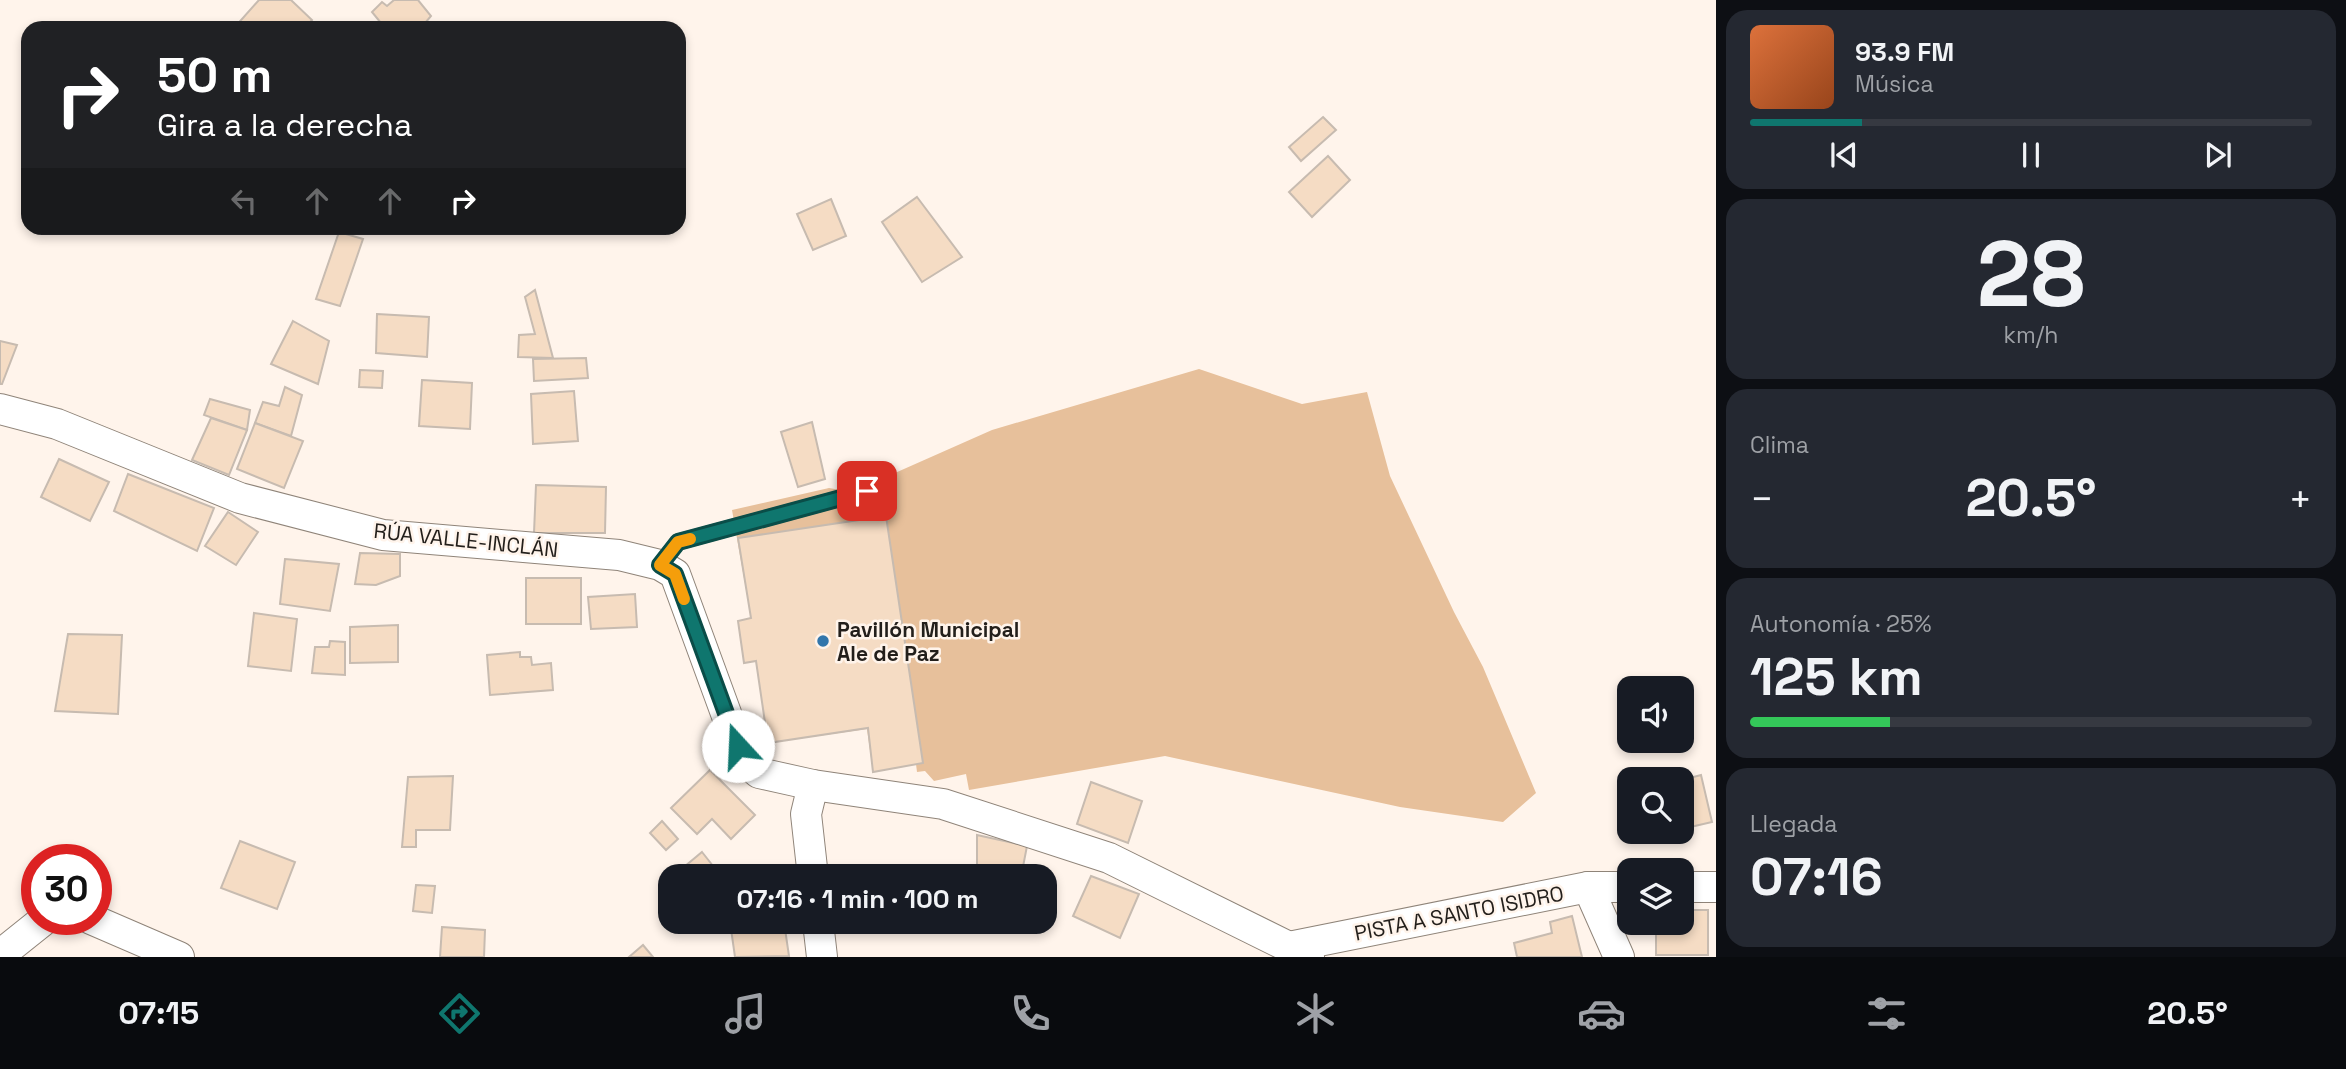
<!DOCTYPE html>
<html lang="es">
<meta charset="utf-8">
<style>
:root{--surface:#171b24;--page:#242831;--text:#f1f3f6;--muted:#9ea1a6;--line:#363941;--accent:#0f766e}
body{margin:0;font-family:"Space Grotesk",sans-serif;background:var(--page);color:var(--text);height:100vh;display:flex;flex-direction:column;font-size:26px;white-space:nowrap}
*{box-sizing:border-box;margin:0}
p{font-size:23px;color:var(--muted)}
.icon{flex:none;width:38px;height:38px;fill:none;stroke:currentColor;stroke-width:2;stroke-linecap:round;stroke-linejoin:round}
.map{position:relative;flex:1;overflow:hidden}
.drawer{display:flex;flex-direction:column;gap:10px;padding:10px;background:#0d0f14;width:630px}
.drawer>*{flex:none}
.top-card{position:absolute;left:21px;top:21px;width:665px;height:214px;border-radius:21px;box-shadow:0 4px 10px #0003;background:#202124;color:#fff;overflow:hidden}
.fabs{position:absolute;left:1617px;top:676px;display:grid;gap:14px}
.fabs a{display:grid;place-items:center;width:77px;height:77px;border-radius:14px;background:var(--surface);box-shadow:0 4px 10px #0003;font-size:35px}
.speed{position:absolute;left:21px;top:844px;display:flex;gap:14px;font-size:35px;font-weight:700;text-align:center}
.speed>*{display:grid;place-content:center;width:91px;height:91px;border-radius:50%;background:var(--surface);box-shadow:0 4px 10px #0003;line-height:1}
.speed .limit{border:10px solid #d22;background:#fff;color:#111}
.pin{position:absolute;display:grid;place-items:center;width:60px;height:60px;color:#fff;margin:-30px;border-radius:14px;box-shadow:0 4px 10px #0006}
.me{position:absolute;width:77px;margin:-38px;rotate:340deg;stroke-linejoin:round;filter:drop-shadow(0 0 5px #0008)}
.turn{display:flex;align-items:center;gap:24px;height:147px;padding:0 21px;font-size:32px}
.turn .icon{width:91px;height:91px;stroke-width:2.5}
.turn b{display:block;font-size:49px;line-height:60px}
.lanes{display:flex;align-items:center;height:66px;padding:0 21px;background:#0003;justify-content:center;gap:35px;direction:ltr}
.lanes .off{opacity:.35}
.big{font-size:52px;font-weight:700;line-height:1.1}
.drawer .tile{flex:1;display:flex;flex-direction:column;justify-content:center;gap:10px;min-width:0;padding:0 24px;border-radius:21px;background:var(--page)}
.drawer .dial{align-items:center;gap:0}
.dial b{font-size:91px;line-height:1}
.song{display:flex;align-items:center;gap:21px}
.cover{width:84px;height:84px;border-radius:10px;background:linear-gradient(135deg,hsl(20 70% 55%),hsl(20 70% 35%))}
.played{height:7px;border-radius:4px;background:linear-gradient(90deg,var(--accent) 20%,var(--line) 20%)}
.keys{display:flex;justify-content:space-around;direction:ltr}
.heat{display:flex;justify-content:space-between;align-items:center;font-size:38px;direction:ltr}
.charge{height:10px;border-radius:5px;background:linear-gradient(90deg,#34c759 25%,var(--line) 0)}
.trip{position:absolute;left:658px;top:864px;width:399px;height:70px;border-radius:21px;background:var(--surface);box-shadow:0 4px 10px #0003;font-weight:700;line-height:70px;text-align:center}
.dock{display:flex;height:112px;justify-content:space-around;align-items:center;background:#090b0e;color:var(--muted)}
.dock .icon{width:49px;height:49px}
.dock .active{color:var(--accent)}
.dock b{font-size:32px;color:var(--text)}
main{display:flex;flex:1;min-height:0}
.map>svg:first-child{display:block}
</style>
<main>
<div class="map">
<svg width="1716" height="957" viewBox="0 0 1716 957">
<rect width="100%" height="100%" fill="#fff4eb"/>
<!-- green -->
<path fill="#e7c09b" d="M 1199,369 L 1302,404 L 1367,392 L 1390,476 L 1454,612 L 1483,667 L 1536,793 L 1503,822 L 1400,807 L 1165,756 L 969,790 L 966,774 L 934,781 L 925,771 L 917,772 L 916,764 L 873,772 L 867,729 L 768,743 L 756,661 L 744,663 L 738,621 L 751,618 L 732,510 L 829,488 L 852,492 L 992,430 Z"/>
<!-- building -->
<g fill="#f5dcc4" stroke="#c7bbb0" stroke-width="2">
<path d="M 259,0 L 291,0 L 312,20 L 305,28 L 234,28 Z"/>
<path d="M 394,0 L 418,0 L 431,16 L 421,28 L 385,28 L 372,12 L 382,2 L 387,6 Z"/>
<path d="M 1323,117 L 1336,130 L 1301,161 L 1289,147 Z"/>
<path d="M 1328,156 L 1350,180 L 1312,217 L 1289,192 Z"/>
<path d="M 917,197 L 962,257 L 922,282 L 882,222 Z"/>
<path d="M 831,199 L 846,236 L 813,250 L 797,214 Z"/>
<path d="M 339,232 L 363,239 L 340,306 L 316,299 Z"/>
<path d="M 535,290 L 553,358 L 518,357 L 519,335 L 535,334 L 525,297 Z"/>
<path d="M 377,314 L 429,317 L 427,357 L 376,353 Z"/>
<path d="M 293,321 L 329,341 L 318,384 L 271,364 Z"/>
<path d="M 0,341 L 17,345 L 2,384 L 0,384 Z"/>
<path d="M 586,358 L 588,378 L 534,381 L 533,359 Z"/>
<path d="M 360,370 L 383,371 L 382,388 L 359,387 Z"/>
<path d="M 422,380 L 472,383 L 470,429 L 419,426 Z"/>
<path d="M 285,387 L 302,395 L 291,436 L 255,423 L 263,402 L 279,406 Z"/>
<path d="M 574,391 L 578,441 L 533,444 L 531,394 Z"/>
<path d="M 210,399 L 250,410 L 247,430 L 204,415 Z"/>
<path d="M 211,418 L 247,430 L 229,475 L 192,460 Z"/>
<path d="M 812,422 L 825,479 L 798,487 L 781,432 Z"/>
<path d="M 255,423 L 303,441 L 284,488 L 237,469 Z"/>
<path d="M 59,459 L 109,482 L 90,521 L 41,497 Z"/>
<path d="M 128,474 L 214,508 L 197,551 L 114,511 Z"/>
<path d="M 536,485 L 606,487 L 605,533 L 534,533 Z"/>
<path d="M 228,512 L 258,532 L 236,565 L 205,546 Z"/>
<path d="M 886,516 L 923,763 L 873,772 L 868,728 L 768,743 L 756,661 L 744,663 L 738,621 L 751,618 L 738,538 Z"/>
<path d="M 360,553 L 400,554 L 400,576 L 376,585 L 355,584 Z"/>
<path d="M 285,559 L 339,564 L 330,611 L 280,604 Z"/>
<rect x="526" y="578" width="55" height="46"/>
<path d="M 635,594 L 637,627 L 591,629 L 588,597 Z"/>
<path d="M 254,613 L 297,619 L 291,671 L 248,666 Z"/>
<path d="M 398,625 L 398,662 L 350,663 L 350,627 Z"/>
<path d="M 68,634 L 122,635 L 118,714 L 55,711 Z"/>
<path d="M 330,641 L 345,642 L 345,675 L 312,673 L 315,647 L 329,647 Z"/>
<path d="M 520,652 L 520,657 L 531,657 L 532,665 L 551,663 L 553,690 L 490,695 L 487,655 Z"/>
<path d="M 710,770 L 755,815 L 731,839 L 712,819 L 697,834 L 671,808 Z"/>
<path d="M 1701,775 L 1712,822 L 1682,829 L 1682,780 Z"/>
<path d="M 453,776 L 450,830 L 416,830 L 416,847 L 402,847 L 408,777 Z"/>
<path d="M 1091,782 L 1142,801 L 1128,843 L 1077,824 Z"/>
<path d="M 662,821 L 678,839 L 666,850 L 650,833 Z"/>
<path d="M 977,835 L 1027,846 L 1021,877 L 990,877 L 991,869 L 977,867 Z"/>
<path d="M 240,841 L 295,862 L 277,909 L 221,888 Z"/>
<path d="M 702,852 L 717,871 L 710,877 L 672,877 Z"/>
<path d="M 1091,876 L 1139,894 L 1120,938 L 1073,916 Z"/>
<path d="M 416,885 L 435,886 L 432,913 L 413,911 Z"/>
<path d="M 1682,910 L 1708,910 L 1708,955 L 1656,955 L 1656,922 L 1682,922 Z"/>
<path d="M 1572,916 L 1582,957 L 1517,957 L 1514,943 L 1552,933 L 1550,922 Z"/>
<path d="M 730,922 L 784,922 L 789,956 L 735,957 Z"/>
<path d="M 442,927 L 485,930 L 484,957 L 440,957 Z"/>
<path d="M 643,945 L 653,957 L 629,957 Z"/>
</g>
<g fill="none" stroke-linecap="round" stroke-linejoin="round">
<defs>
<path id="service" d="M 660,565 L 678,542 L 867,491"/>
<g id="minor">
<path d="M 0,409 L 57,424 L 240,498 L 383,535 L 619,555 L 660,565 L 675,574 L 738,746 L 746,762 L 759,773 L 813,785 L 943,804 L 1109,858 L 1309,957"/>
<path d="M 813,877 L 806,814 L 813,785"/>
<path d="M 1588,887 L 1619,957"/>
<path d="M 1682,887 L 1716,887"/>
<path d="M 91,919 L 179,957"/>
<path d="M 818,922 L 822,957"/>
<path d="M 1289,947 L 1588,887 L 1629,887"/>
<path d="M 0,955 L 45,919"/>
</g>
</defs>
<!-- service casing -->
<use href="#service" stroke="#8f8479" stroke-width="17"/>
<!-- minor casing -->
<use href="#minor" stroke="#8f8479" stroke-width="32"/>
<!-- service -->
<use href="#service" stroke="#fff" stroke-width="14"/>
<!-- minor -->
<use href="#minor" stroke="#fff" stroke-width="30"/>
</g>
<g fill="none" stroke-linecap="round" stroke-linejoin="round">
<defs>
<path id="route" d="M 738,746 L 675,574 L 660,565 L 678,542 L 867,491"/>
</defs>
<!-- route casing -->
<use href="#route" stroke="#0a4d48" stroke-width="18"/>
<!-- route -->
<use href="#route" stroke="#0f766e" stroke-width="12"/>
<!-- slow -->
<path stroke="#f59e0b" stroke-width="12" d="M 684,599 L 675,574 L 660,565 L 678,542 L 690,539"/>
</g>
<!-- markers -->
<circle fill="#3276ab" stroke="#fff4eb" stroke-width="2.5" cx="823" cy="641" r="7"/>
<g text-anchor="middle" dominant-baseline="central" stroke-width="5" stroke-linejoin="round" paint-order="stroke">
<!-- street labels -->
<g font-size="21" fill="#231f1b" stroke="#fff4eb">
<text transform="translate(466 540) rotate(6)">RÚA VALLE-INCLÁN</text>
<text transform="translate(1459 913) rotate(-11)">PISTA A SANTO ISIDRO</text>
</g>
<!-- poi labels -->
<g font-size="21" font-weight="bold" fill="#231f1b" stroke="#fff4eb" text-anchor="start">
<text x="837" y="629">Pavillón Municipal<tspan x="837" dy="24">Ale de Paz</tspan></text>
</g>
</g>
</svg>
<div class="fabs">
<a><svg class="icon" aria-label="sound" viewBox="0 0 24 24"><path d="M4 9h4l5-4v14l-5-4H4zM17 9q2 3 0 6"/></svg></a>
<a><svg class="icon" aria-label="search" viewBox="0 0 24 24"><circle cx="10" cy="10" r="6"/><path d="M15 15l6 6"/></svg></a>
<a><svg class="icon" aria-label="layers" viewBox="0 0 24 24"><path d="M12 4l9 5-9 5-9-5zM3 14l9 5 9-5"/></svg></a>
</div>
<div class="speed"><div class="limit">30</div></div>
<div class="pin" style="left:867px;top:491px;background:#d93025"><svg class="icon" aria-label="arrive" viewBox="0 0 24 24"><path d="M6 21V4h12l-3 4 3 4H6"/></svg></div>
<svg class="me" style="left:738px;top:746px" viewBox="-20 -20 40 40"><circle r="19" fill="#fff"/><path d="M0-13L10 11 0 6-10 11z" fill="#0f766e"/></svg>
<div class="trip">07:16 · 1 min · 100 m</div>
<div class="top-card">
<div class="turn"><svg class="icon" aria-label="right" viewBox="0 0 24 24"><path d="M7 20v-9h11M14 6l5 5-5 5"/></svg><div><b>50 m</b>Gira a la derecha</div></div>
<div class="lanes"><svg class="icon off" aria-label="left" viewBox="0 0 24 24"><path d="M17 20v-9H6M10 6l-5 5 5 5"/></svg><svg class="icon off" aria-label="ahead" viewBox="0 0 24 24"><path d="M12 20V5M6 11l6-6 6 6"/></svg><svg class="icon off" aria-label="ahead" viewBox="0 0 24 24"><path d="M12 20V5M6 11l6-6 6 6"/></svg><svg class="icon" aria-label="right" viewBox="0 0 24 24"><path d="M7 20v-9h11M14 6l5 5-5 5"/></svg></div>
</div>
</div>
<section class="drawer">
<div class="tile">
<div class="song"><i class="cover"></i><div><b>93.9 FM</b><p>Música</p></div></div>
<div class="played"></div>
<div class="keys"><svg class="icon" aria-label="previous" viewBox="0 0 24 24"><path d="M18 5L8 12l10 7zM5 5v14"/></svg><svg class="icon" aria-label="pause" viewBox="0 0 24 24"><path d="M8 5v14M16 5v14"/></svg><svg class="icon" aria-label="next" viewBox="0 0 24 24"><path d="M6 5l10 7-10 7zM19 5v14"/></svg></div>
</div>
<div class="tile dial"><b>28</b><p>km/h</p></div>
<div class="tile"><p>Clima</p>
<div class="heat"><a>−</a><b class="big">20.5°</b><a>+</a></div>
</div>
<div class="tile"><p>Autonomía · 25%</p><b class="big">125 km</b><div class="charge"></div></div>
<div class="tile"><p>Llegada</p><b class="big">07:16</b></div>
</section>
</main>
<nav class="dock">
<b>07:15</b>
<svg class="icon active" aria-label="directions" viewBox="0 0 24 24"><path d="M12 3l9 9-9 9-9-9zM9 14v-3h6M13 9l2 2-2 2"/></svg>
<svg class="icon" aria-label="music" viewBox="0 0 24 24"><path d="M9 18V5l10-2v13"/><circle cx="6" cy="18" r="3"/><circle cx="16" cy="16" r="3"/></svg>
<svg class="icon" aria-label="phone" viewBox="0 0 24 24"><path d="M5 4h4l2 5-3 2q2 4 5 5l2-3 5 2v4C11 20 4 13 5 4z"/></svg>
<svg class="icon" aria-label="climate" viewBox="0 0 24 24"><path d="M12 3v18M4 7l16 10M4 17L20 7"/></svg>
<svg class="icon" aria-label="car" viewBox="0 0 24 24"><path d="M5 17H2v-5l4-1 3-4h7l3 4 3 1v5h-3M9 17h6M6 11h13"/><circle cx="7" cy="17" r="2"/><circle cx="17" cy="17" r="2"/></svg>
<svg class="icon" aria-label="filters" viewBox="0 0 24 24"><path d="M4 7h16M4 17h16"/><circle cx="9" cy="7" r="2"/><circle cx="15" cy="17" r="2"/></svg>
<b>20.5°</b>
</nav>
